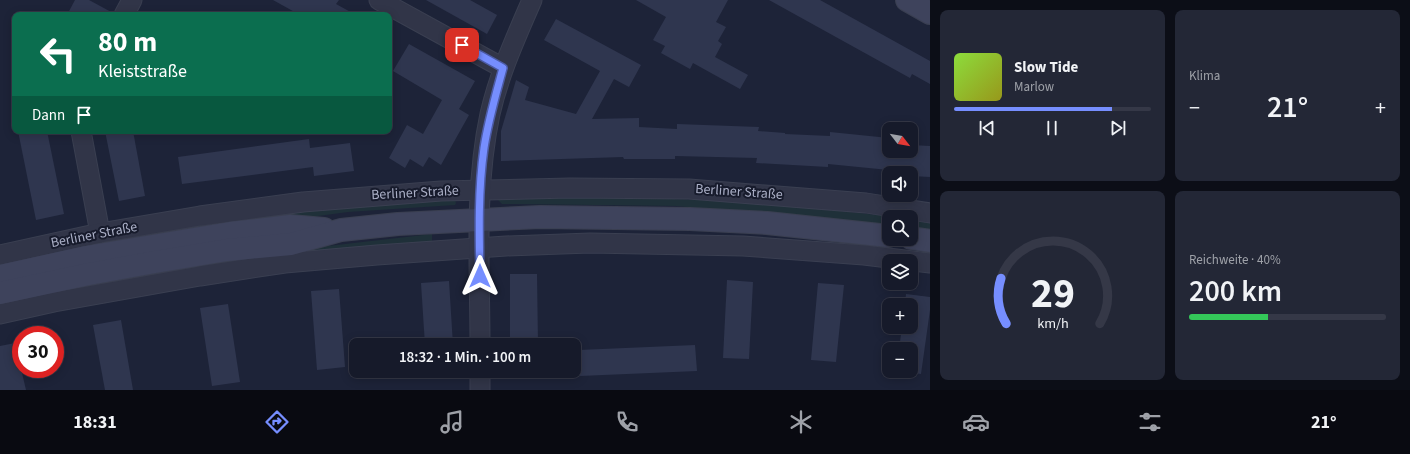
<!DOCTYPE html>
<html lang="de">
<meta charset="utf-8">
<style>
:root{--surface:#161a2a;--page:#232736;--text:#f1f3f6;--muted:#9ea1a8;--line:#353847;--accent:#768eff}
body{margin:0;font-family:"Source Sans 3",sans-serif;background:var(--page);color:var(--text);height:100vh;display:flex;flex-direction:column;font-size:15px;white-space:nowrap}
*{box-sizing:border-box;margin:0}
p{font-size:13px;color:var(--muted)}
.icon{flex:none;width:22px;height:22px;fill:none;stroke:currentColor;stroke-width:2;stroke-linecap:round;stroke-linejoin:round}
.map{position:relative;flex:1;overflow:hidden}
.sheet{display:flex;flex-direction:column;gap:10px;padding:10px;background:#0c0e17;width:480px}
.sheet>*{flex:none}
.hud{position:absolute;left:12px;top:12px;width:380px;height:122px;border-radius:8px;box-shadow:0 2px 10px #0003,0 0 0 1px var(--line);background:#0b6e4f;color:#fff;overflow:hidden}
.needle{width:26px;rotate:121deg}
.fabs{position:absolute;left:882px;top:122px;display:grid;gap:8px}
.fabs a{display:grid;place-items:center;width:36px;height:36px;border-radius:8px;background:var(--surface);box-shadow:0 2px 10px #0003,0 0 0 1px var(--line);font-size:20px}
.speed{position:absolute;left:12px;top:326px;display:flex;gap:8px;font-size:20px;font-weight:700;text-align:center}
.speed>*{display:grid;place-content:center;width:52px;height:52px;border-radius:50%;background:var(--surface);box-shadow:0 2px 10px #0003,0 0 0 1px var(--line);line-height:1}
.speed .limit{border:6px solid #d22;background:#fff;color:#111}
.pin{position:absolute;display:grid;place-items:center;width:34px;height:34px;color:#fff;margin:-17px;border-radius:8px;box-shadow:0 2px 6px #0006}
.me{position:absolute;width:44px;margin:-22px;rotate:0deg;stroke-linejoin:round;filter:drop-shadow(0 0 3px #0008)}
.turn{display:flex;align-items:center;gap:14px;height:84px;padding:0 20px;font-size:18px}
.turn .icon{width:52px;height:52px;stroke-width:2.5}
.turn b{display:block;font-size:28px;line-height:34px}
.then{display:flex;align-items:center;height:38px;padding:0 20px;background:#0003;gap:8px;font-size:15px}
.big{font-size:30px;font-weight:600;line-height:1.1}
.sheet .card{flex:1;display:flex;flex-direction:column;justify-content:center;gap:6px;min-width:0;padding:0 14px;border-radius:8px;background:var(--page)}
.sheet .dial{align-items:center;gap:0}
.dial svg{height:104px;overflow:visible;fill:none;stroke:var(--line);stroke-width:7;stroke-linecap:round;text-anchor:middle}
.dial text{fill:var(--text);stroke:none}
.song{display:flex;align-items:center;gap:12px}
.cover{width:48px;height:48px;border-radius:6px;background:linear-gradient(135deg,hsl(90 70% 55%),hsl(60 70% 35%))}
.played{height:4px;border-radius:2px;background:linear-gradient(90deg,var(--accent) 80%,var(--line) 80%)}
.keys{display:flex;justify-content:space-around;direction:ltr}
.heat{display:flex;justify-content:space-between;align-items:center;font-size:22px;direction:ltr}
.charge{height:6px;border-radius:3px;background:linear-gradient(90deg,#34c759 40%,var(--line) 0)}
.sheet .tiles{flex:1;display:grid;gap:10px;grid-template-columns:repeat(2,1fr)}
.trip{position:absolute;left:349px;top:338px;width:232px;height:40px;border-radius:8px;background:var(--surface);box-shadow:0 2px 10px #0003,0 0 0 1px var(--line);font-weight:600;line-height:40px;text-align:center}
.dock{display:flex;height:64px;justify-content:space-around;align-items:center;background:#090a11;color:var(--muted)}
.dock .icon{width:28px;height:28px}
.dock .active{color:var(--accent)}
.dock b{font-size:18px;color:var(--text)}
main{display:flex;flex:1;min-height:0}
.map>svg:first-child{display:block}
</style>
<main>
<div class="map">
<svg width="930" height="390" viewBox="0 0 930 390">
<rect width="100%" height="100%" fill="#1d2338"/>
<!-- green -->
<g fill="#1f3039">
<path d="M 501,194 C 558,199 616,197 674,199 C 748,201 821,209 895,217 L 889,217 L 889,226 L 676,206 L 502,204 L 498,200 Z"/>
<path d="M 455,200 L 456,203 L 455,205 L 348,212 L 259,224 L 0,270 L 0,264 C 149,228 302,205 455,200 Z"/>
<path d="M 911,219 L 930,221 L 930,232 L 911,229 Z"/>
<path d="M 432,234 L 432,241 L 182,269 L 0,306 L 0,300 L 181,263 Z"/>
</g>
<!-- building -->
<g fill="#2f364f">
<path d="M 75,0 L 89,0 L 113,13 L 113,15 L 67,15 Z"/>
<path d="M 273,0 L 339,0 L 336,4 L 356,15 L 300,15 Z"/>
<path d="M 426,0 L 470,0 L 497,15 L 487,34 Z"/>
<path d="M 636,0 L 728,0 L 716,22 L 726,27 L 718,41 L 722,44 L 715,57 L 748,75 L 740,89 L 693,63 L 690,69 L 661,53 L 665,46 L 653,40 L 666,17 Z"/>
<path d="M 769,0 L 820,0 L 930,61 L 930,84 L 912,74 L 910,78 Z"/>
<path d="M 556,19 L 641,65 L 629,87 L 614,79 L 592,119 L 639,118 L 639,127 L 677,129 L 677,124 L 759,127 L 758,131 L 785,133 L 785,134 L 830,136 L 830,132 L 889,138 L 889,151 L 911,151 L 911,145 L 930,146 L 930,177 L 911,176 L 911,173 L 909,172 L 828,164 L 828,167 L 756,163 L 757,158 L 675,156 L 675,159 L 624,159 L 623,157 L 501,161 L 501,131 L 516,80 L 529,87 L 525,100 L 576,114 L 600,71 L 544,40 Z"/>
<path d="M 409,44 L 475,81 L 459,109 L 469,115 L 441,165 L 429,157 L 423,167 L 410,159 L 405,168 L 389,158 L 407,125 L 423,134 L 442,100 L 393,71 Z"/>
<path d="M 18,131 L 47,131 L 64,214 L 36,220 Z"/>
<path d="M 105,131 L 133,131 L 145,196 L 119,201 Z"/>
<path d="M 309,139 L 310,148 L 350,143 L 354,171 L 314,176 L 313,167 L 182,184 L 178,157 Z"/>
<path d="M 510,274 L 537,274 L 538,345 L 510,345 Z"/>
<path d="M 727,280 L 753,282 L 749,359 L 723,358 Z"/>
<path d="M 449,281 L 453,345 L 425,345 L 421,283 Z"/>
<path d="M 818,283 L 844,285 L 836,362 L 811,360 Z"/>
<path d="M 339,289 L 345,367 L 317,370 L 311,291 Z"/>
<path d="M 906,294 L 930,297 L 930,310 L 921,374 L 898,371 L 911,371 L 911,349 L 899,349 L 902,327 L 911,327 L 911,305 L 905,305 Z"/>
<path d="M 228,304 L 240,382 L 212,386 L 200,308 Z"/>
<path d="M 121,320 L 133,390 L 105,390 L 93,325 Z"/>
<path d="M 15,343 L 26,390 L 0,390 L 0,346 Z"/>
<path d="M 695,345 L 697,371 L 580,376 L 579,350 Z"/>
</g>
<g fill="none" stroke-linecap="round" stroke-linejoin="round">
<defs>
<g id="street">
<path d="M 379,0 L 503,68"/>
<path d="M 124,15 L 132,0"/>
<path d="M 81,131 L 100,233"/>
<path d="M 0,255 L 100,233 L 200,216 L 303,202 L 441,191 L 570,188 L 689,189 L 866,203 L 930,213"/>
<path d="M 0,314 L 54,302 L 200,276 L 285,263 L 377,255 L 506,246 L 590,243 L 743,246 L 864,255 L 930,263"/>
<path d="M 480,345 C 480,269 474,189 490,114 C 499,74 516,37 532,0"/>
<path d="M 480,371 L 480,390"/>
</g>
<g id="secondary">
<path d="M 907,0 L 930,13"/>
<path d="M 911,238 L 930,241"/>
<path d="M 0,276 L 86,257 L 230,233 L 290,226 L 324,229"/>
<path d="M 0,293 L 89,274 L 155,262 L 227,250 L 291,244 L 341,230 L 398,224 L 540,217 L 690,219 L 767,223 L 889,236"/>
</g>
</defs>
<!-- street casing -->
<use href="#street" stroke="#3a3f51" stroke-width="21"/>
<!-- secondary casing -->
<use href="#secondary" stroke="#3a3f51" stroke-width="24"/>
<!-- street -->
<use href="#street" stroke="#313548" stroke-width="19"/>
<!-- secondary -->
<use href="#secondary" stroke="#3e435c" stroke-width="22"/>
</g>
<g fill="none" stroke-linecap="round" stroke-linejoin="round">
<defs>
<path id="route" d="M 462,45 L 503,68 C 496,94 488,121 484,148 C 478,190 479,233 480,276"/>
</defs>
<!-- route casing -->
<use href="#route" stroke="#4d5ca6" stroke-width="10"/>
<!-- route -->
<use href="#route" stroke="#768eff" stroke-width="7"/>
</g>
<g text-anchor="middle" dominant-baseline="central" stroke-width="4" stroke-linejoin="round" paint-order="stroke">
<!-- street labels -->
<g font-size="14" fill="#aaafc6" stroke="#171b2c">
<text transform="translate(739 192) rotate(4)">Berliner Straße</text>
<text transform="translate(415 193) rotate(-3)">Berliner Straße</text>
<text transform="translate(94 235) rotate(-11)">Berliner Straße</text>
</g>
</g>
</svg>
<div class="fabs">
<a><svg class="needle" viewBox="-14 -14 28 28"><path d="M0-13l5 13h-10z" fill="#e53935"/><path d="M0 13l5-13h-10z" fill="#9ea1a8"/></svg></a>
<a><svg class="icon" aria-label="sound" viewBox="0 0 24 24"><path d="M4 9h4l5-4v14l-5-4H4zM17 9q2 3 0 6"/></svg></a>
<a><svg class="icon" aria-label="search" viewBox="0 0 24 24"><circle cx="10" cy="10" r="6"/><path d="M15 15l6 6"/></svg></a>
<a><svg class="icon" aria-label="layers" viewBox="0 0 24 24"><path d="M12 4l9 5-9 5-9-5zM3 14l9 5 9-5"/></svg></a>
<a>+</a>
<a>−</a>
</div>
<div class="speed"><div class="limit">30</div></div>
<div class="pin" style="left:462px;top:45px;background:#d93025"><svg class="icon" aria-label="arrive" viewBox="0 0 24 24"><path d="M6 21V4h12l-3 4 3 4H6"/></svg></div>
<svg class="me" style="left:480px;top:276px" viewBox="-20 -20 40 40"><path d="M0-17L14 15 0 8-14 15z" fill="#768eff" stroke="#fff" stroke-width="4"/></svg>
<div class="trip">18:32 · 1 Min. · 100 m</div>
<div class="hud">
<div class="turn"><svg class="icon" aria-label="left" viewBox="0 0 24 24"><path d="M17 20v-9H6M10 6l-5 5 5 5"/></svg><div><b>80 m</b>Kleiststraße</div></div>
<div class="then">Dann<svg class="icon" aria-label="arrive" viewBox="0 0 24 24"><path d="M6 21V4h12l-3 4 3 4H6"/></svg></div>
</div>
</div>
<section class="sheet">
<div class="tiles">
<div class="card">
<div class="song"><i class="cover"></i><div><b>Slow Tide</b><p>Marlow</p></div></div>
<div class="played"></div>
<div class="keys"><svg class="icon" aria-label="previous" viewBox="0 0 24 24"><path d="M18 5L8 12l10 7zM5 5v14"/></svg><svg class="icon" aria-label="pause" viewBox="0 0 24 24"><path d="M8 5v14M16 5v14"/></svg><svg class="icon" aria-label="next" viewBox="0 0 24 24"><path d="M6 5l10 7-10 7zM19 5v14"/></svg></div>
</div>
<div class="card"><p>Klima</p>
<div class="heat"><a>−</a><b class="big">21°</b><a>+</a></div>
</div>
<div class="card dial"><svg viewBox="0 0 100 80">
<path d="M14 69A42 42 0 1 1 86 69"/>
<path d="M14 69A42 42 0 0 1 10 34" stroke="#768eff"/>
<text x="50" y="56" font-size="32" font-weight="700">29</text>
<text x="50" y="72" font-size="11">km/h</text>
</svg></div>
<div class="card"><p>Reichweite · 40%</p><b class="big">200 km</b><div class="charge"></div></div>
</div>
</section>
</main>
<nav class="dock">
<b>18:31</b>
<svg class="icon active" aria-label="directions" viewBox="0 0 24 24"><path d="M12 3l9 9-9 9-9-9zM9 14v-3h6M13 9l2 2-2 2"/></svg>
<svg class="icon" aria-label="music" viewBox="0 0 24 24"><path d="M9 18V5l10-2v13"/><circle cx="6" cy="18" r="3"/><circle cx="16" cy="16" r="3"/></svg>
<svg class="icon" aria-label="phone" viewBox="0 0 24 24"><path d="M5 4h4l2 5-3 2q2 4 5 5l2-3 5 2v4C11 20 4 13 5 4z"/></svg>
<svg class="icon" aria-label="climate" viewBox="0 0 24 24"><path d="M12 3v18M4 7l16 10M4 17L20 7"/></svg>
<svg class="icon" aria-label="car" viewBox="0 0 24 24"><path d="M5 17H2v-5l4-1 3-4h7l3 4 3 1v5h-3M9 17h6M6 11h13"/><circle cx="7" cy="17" r="2"/><circle cx="17" cy="17" r="2"/></svg>
<svg class="icon" aria-label="filters" viewBox="0 0 24 24"><path d="M4 7h16M4 17h16"/><circle cx="9" cy="7" r="2"/><circle cx="15" cy="17" r="2"/></svg>
<b>21°</b>
</nav>
